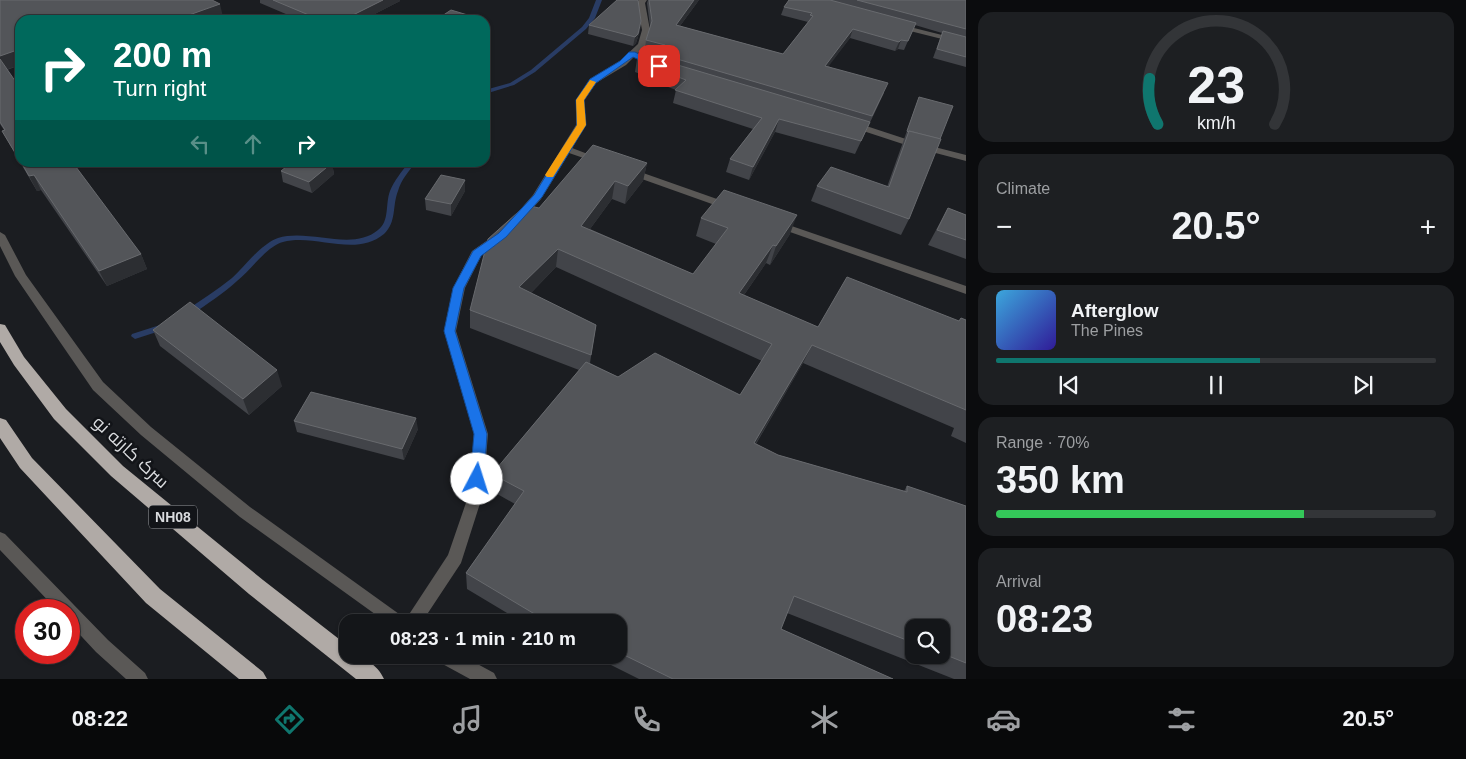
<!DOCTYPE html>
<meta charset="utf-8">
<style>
:root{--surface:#141619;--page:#1d1f22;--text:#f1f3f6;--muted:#9d9fa2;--line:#333538;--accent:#0f766e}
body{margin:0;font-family:Arial,Cairo,sans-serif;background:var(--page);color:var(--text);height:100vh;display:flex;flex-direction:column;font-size:19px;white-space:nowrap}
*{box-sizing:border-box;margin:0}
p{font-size:16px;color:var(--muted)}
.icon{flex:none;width:28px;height:28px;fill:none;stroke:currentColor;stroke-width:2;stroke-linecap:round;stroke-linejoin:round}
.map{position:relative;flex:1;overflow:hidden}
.drawer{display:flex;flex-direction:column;gap:12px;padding:12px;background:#0b0c0e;width:500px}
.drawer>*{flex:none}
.top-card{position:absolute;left:15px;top:15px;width:475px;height:152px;border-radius:15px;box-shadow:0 1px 4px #0004,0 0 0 1px var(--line);background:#00695c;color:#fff;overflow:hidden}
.fabs{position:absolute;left:905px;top:619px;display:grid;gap:10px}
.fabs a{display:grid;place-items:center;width:45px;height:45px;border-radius:10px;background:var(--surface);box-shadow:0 1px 4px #0004,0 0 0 1px var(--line);font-size:25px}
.speed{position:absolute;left:15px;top:599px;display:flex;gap:10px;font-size:25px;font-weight:700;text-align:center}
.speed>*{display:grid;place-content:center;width:65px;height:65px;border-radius:50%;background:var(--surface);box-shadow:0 1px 4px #0004,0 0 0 1px var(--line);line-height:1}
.speed .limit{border:8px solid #d22;background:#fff;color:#111}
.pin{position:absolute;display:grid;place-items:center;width:42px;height:42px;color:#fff;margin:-21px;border-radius:10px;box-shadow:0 2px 8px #0006}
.me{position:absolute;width:55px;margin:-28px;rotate:5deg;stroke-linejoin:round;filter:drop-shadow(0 0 4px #0008)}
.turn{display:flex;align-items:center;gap:18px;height:105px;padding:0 15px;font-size:22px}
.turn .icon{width:65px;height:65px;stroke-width:2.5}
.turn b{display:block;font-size:35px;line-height:42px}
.lanes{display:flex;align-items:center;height:48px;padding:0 15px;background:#0003;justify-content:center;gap:25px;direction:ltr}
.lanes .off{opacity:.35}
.big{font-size:38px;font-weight:800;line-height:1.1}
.drawer .widget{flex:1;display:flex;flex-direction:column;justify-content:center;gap:8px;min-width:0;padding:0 18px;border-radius:15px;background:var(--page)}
.drawer .dial{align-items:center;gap:0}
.dial svg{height:130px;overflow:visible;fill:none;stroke:var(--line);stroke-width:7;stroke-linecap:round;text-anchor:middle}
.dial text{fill:var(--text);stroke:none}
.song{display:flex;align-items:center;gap:15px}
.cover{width:60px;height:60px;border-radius:8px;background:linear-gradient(135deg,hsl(200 70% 55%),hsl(250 70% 35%))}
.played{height:5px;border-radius:2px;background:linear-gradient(90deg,var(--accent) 60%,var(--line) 60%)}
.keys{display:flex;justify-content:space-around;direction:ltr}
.heat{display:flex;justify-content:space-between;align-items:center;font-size:28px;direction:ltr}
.charge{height:8px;border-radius:4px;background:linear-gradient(90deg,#34c759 70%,var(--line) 0)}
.trip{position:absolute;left:339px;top:614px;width:288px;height:50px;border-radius:15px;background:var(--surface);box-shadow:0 1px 4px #0004,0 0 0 1px var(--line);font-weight:800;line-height:50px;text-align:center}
.tabs{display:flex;height:80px;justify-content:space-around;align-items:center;background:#08090a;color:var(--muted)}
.tabs .icon{width:35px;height:35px}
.tabs .current{color:var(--accent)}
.tabs b{font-size:22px;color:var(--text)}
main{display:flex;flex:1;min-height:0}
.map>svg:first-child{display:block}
</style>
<main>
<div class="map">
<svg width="966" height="679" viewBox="0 0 966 679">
<rect width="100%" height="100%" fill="#1b1d21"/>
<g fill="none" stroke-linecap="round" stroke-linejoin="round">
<!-- stream -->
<g fill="#293c64" fill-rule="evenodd">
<path d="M 596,0 L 602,0 L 595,18 L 586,29 L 535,72 L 514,85 L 485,94 L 485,90 L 510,83 L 531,70 L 582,27 L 589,18 Z"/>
<path d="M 409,162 L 416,162 C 409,171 401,180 398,191 C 392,206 397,222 384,234 C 355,258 315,233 283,242 C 267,246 251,270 237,281 C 223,294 207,304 191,315 L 185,315 L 184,313 L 185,311 C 201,300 217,290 232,278 C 245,266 261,244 278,238 C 309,228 352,252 378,230 C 390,221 385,204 390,191 C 394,181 402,171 409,162 Z"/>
<path d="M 163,324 L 167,327 L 166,329 L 135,339 L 131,336 L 132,334 Z"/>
</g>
<!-- minor -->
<g fill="#5a5856" fill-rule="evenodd">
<path d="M 639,0 L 647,0 L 645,3 L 650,30 L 646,45 L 626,65 L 596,83 L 584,101 L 586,125 L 572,148 L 606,161 L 601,164 L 569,153 L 541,199 L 522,220 L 514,220 L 513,218 L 533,195 L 576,125 L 576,101 L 590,79 L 620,61 L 638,44 L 642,30 L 637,3 Z"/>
<path d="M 894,23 L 966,41 L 966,45 L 894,27 Z"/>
<path d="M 851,121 L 915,142 L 966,155 L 966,161 L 909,146 L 848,126 L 848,122 Z"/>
<path d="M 629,168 L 734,205 L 735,207 L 734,209 L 726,209 L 625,173 L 624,171 Z"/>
<path d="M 777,221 L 966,286 L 966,294 L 773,226 L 772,224 L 773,222 Z"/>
<path d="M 0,232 L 5,235 L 26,275 L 103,382 L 151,427 L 250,507 L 406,619 L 448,555 L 469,494 L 474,434 L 444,331 L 453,288 L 472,251 L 495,235 L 503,235 L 504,237 L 503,239 L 481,256 L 465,288 L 456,331 L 488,434 L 483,494 L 461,563 L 422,622 L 386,622 L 240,517 L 141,435 L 93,390 L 60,342 L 15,276 L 0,246 Z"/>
<path d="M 0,532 L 5,534 L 108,640 L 145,673 L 148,679 L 126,679 L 96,652 L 69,623 L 69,610 L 57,610 L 0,550 Z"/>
<path d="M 434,655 L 461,655 L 494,673 L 497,679 L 470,679 L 437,661 Z"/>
</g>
<!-- highway -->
<g fill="#b0aaa6" fill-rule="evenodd">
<path d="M 0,324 L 5,325 L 24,357 L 66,409 L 123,466 L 263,580 L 348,646 L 348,655 C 362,655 378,665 384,679 L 356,679 L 249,594 L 111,476 L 54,419 L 14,365 L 0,342 Z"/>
<path d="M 0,418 L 6,420 L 32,458 L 160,589 L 263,672 L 267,679 L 239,679 L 146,603 L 20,468 L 0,438 Z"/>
</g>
</g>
<!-- wall -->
<g fill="#424449" fill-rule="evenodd">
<path d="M 0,0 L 223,17 L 20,20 L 20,65 L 7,70 L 20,88 L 20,162 L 70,162 L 141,254 L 147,269 L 107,286 L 41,190 L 37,191 L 10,145 L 2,131 L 4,130 L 0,124 Z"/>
<path d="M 260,0 L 399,0 L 400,1 L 363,20 L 300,20 L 260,3 Z"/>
<path d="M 648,0 L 699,0 L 680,26 L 783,54 L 808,22 L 781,15 L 784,7 L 789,0 L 966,0 L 966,67 L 933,58 L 942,33 L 915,25 L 904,50 L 898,49 L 895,51 L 850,38 L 828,66 L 884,93 L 855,154 L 775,132 L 749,180 L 726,172 L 730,159 L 753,129 L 673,103 L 676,90 L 650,80 L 650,78 L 635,72 L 637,59 L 655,57 L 656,52 L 645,49 L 646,40 L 650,27 L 647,3 Z"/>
<path d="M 641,21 L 640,30 L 636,43 L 633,46 L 588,34 L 589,25 Z"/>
<path d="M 919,97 L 909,219 L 901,235 L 811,201 L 817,186 L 887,187 Z"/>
<path d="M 332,163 L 334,174 L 312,193 L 283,182 L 281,171 Z"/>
<path d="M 647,163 L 643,181 L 625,204 L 612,199 L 590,229 L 693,274 L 716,244 L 696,236 L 701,218 L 790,234 L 770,265 L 766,263 L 744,295 L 818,327 L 959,321 L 961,318 L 966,320 L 966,443 L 951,436 L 954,428 L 803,363 L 756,444 L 778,455 L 904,491 L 907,486 L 966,506 L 966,679 L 954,679 L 787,613 L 781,629 L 893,679 L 639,679 L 591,655 L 618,655 L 618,622 L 522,622 L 467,589 L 466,573 L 515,504 L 492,491 L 492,474 L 579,370 L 470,328 L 470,310 L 539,208 ZM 556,267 L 762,361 L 740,395 L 618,377 L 590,363 L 596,325 L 531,293 ZM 914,628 L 941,628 L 941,655 L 914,655 Z"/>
<path d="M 465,180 L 465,191 L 451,216 L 426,210 L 425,199 Z"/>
<path d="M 948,208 L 966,215 L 966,259 L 928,245 Z"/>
<path d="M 153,330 L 282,386 L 249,415 L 160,346 Z"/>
<path d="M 294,421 L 418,429 L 404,460 L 297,432 Z"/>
</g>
<!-- shaded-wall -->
<g fill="#2c2e32">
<path d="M 383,0 L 399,0 L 400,1 L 363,20 L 350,20 L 349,17 Z"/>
<path d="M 694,0 L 699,0 L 674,34 L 676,25 Z"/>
<path d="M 220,4 L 223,17 L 216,20 L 175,20 Z"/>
<path d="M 641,21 L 640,30 L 636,43 L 633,46 L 635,37 Z"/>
<path d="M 853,29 L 850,38 L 822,75 L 825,66 Z"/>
<path d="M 901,40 L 898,49 L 895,51 L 899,42 Z"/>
<path d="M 20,49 L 20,65 L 5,70 L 0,60 L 0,56 Z"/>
<path d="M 779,119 L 775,132 L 749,180 L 753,167 Z"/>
<path d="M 332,163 L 334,174 L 312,193 L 309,182 Z"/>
<path d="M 647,163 L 643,181 L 625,204 L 628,186 Z"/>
<path d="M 34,175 L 41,190 L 37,191 L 29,176 Z"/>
<path d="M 465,180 L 465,191 L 451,216 L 451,204 Z"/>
<path d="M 615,181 L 612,199 L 579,244 L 581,226 Z"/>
<path d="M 797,215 L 790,234 L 770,265 L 776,246 Z"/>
<path d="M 773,245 L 766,263 L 732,312 L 739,293 Z"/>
<path d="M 558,249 L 556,267 L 519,305 L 519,287 Z"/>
<path d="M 141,254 L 147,269 L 107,286 L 99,271 Z"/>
<path d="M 812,345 L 803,363 L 746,460 L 754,443 Z"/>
<path d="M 277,370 L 282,386 L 249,415 L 243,399 Z"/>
<path d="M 416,418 L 418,429 L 404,460 L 402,449 Z"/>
</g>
<!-- building -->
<g fill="#535559" stroke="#686a6e">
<path d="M 0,0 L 212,0 L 220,4 L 175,20 L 20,20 L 20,49 L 0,56 Z"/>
<path d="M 273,0 L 383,0 L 349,17 L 357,20 L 312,20 L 316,18 Z"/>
<path d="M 617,0 L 638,0 L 641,21 L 638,34 L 635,37 L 589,25 Z"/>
<path d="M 649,0 L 694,0 L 676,25 L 783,54 L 813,16 L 810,15 L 812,13 L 784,7 L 789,0 L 830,0 L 916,23 L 908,41 L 901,40 L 899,42 L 853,29 L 825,66 L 888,83 L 872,116 L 677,59 L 657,50 L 665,45 L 646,40 L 652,21 Z"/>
<path d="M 857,0 L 966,0 L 966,29 Z"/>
<path d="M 451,10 L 481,19 L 480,20 L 436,20 Z"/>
<path d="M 943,31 L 966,37 L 966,57 L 937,49 Z"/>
<path d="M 647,53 L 671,63 L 870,122 L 861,141 L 779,119 L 753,167 L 730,159 L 762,118 L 675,90 L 686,80 L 652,67 L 654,66 L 637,59 Z"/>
<path d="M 0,59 L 20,88 L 20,161 L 2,131 L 5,130 L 0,122 Z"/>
<path d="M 919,97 L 953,106 L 940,139 L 909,131 L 908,132 L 907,131 Z"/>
<path d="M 909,131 L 941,139 L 909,219 L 817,186 L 831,167 L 889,187 Z"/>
<path d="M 593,145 L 647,163 L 628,186 L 615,181 L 581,226 L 693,274 L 728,228 L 701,218 L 724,190 L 797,215 L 776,246 L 773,245 L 739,293 L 818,327 L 847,277 L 959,321 L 961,318 L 966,320 L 966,410 L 812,345 L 754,443 L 778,455 L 907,492 L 907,486 L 966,506 L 966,663 L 941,653 L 941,628 L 914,628 L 914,643 L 794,596 L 781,629 L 893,679 L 673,679 L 618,652 L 618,622 L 548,622 L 466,573 L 524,491 L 492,474 L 586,362 L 618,377 L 655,353 L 740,395 L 772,344 L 558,249 L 519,287 L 596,325 L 591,355 L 470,310 L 488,239 L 526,205 L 539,208 Z"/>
<path d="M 21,162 L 70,162 L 71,163 L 73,163 L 141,254 L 99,271 L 34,175 L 29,176 Z"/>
<path d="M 292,162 L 331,162 L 332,163 L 309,182 L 281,171 Z"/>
<path d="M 441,175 L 465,180 L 451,204 L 425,199 Z"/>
<path d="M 948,208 L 966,215 L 966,240 L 937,230 Z"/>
<path d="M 190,302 L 277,370 L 243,399 L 153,330 Z"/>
<path d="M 311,392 L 416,418 L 402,449 L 294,421 Z"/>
</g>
<!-- route -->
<path fill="#1a73e8" stroke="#114b97" d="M 629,52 L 635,52 L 663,66 L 656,68 L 633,57 L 596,83 L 584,100 L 586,125 L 542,197 L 506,237 L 481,256 L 464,288 L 455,331 L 487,434 L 484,479 L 482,483 L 477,485 L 472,483 L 470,479 L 474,434 L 444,331 L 453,288 L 473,251 L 499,233 L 534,195 L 577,125 L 576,100 L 590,79 L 620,61 Z"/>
<!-- slow -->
<path fill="#f59e0b" d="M 590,80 L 596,82 L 584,100 L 586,125 L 553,177 L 547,177 L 545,175 L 577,125 L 576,100 Z"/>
<g text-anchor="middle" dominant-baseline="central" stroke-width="5" stroke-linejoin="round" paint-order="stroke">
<!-- shield labels -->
<rect fill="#121418" stroke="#9d9fa3" stroke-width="1" x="149" y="505.5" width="48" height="23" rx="4"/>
<g font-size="14" font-weight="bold" fill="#d9dbde">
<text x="173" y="517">NH08</text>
</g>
<!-- near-street labels -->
<g font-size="18" fill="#d9dbde" stroke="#121418">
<text transform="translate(131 452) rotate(43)">سرک کارته نو</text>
</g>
</g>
</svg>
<div class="fabs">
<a><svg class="icon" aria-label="search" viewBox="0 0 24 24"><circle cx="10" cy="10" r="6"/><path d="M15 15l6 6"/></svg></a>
</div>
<div class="speed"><div class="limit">30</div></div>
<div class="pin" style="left:659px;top:66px;background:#d93025"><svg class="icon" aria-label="arrive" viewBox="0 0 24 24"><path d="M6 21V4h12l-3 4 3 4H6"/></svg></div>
<svg class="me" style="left:477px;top:479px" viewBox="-20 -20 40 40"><circle r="19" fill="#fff"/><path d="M0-13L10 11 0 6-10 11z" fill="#1a73e8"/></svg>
<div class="trip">08:23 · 1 min · 210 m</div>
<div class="top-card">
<div class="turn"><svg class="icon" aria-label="right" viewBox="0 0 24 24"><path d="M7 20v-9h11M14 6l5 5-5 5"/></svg><div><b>200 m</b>Turn right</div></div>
<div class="lanes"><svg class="icon off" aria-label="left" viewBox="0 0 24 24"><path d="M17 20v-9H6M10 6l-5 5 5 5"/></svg><svg class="icon off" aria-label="ahead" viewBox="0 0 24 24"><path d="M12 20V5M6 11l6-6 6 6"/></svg><svg class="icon" aria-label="right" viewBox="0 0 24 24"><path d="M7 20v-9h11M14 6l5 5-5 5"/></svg></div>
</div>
</div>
<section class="drawer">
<div class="widget dial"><svg viewBox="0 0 100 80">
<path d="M14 69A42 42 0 1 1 86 69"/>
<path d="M14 69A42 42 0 0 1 9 41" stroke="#0f766e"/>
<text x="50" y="56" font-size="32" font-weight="700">23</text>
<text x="50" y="72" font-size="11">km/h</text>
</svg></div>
<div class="widget"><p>Climate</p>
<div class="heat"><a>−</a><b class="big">20.5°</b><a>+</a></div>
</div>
<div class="widget">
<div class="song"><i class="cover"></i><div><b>Afterglow</b><p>The Pines</p></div></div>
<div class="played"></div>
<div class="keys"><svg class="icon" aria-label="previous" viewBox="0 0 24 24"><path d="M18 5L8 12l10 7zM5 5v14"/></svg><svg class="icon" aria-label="pause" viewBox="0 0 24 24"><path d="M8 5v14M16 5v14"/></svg><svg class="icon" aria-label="next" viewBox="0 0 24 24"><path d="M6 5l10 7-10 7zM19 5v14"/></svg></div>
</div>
<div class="widget"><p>Range · 70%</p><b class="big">350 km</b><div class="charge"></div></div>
<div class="widget"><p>Arrival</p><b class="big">08:23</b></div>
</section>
</main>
<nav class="tabs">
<b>08:22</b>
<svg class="icon current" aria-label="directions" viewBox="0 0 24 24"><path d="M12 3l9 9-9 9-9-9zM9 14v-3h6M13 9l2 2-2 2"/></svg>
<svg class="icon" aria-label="music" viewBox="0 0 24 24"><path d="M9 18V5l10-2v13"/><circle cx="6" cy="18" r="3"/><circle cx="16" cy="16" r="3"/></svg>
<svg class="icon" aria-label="phone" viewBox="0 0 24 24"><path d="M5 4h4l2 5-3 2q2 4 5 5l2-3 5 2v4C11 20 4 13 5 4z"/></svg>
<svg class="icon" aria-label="climate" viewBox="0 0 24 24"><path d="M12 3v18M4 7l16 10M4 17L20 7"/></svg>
<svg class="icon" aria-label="car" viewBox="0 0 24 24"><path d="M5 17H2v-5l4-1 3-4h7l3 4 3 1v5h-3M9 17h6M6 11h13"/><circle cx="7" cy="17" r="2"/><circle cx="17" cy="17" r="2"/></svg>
<svg class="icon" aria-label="filters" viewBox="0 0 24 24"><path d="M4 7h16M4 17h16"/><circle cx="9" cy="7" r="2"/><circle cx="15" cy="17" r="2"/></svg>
<b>20.5°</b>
</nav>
